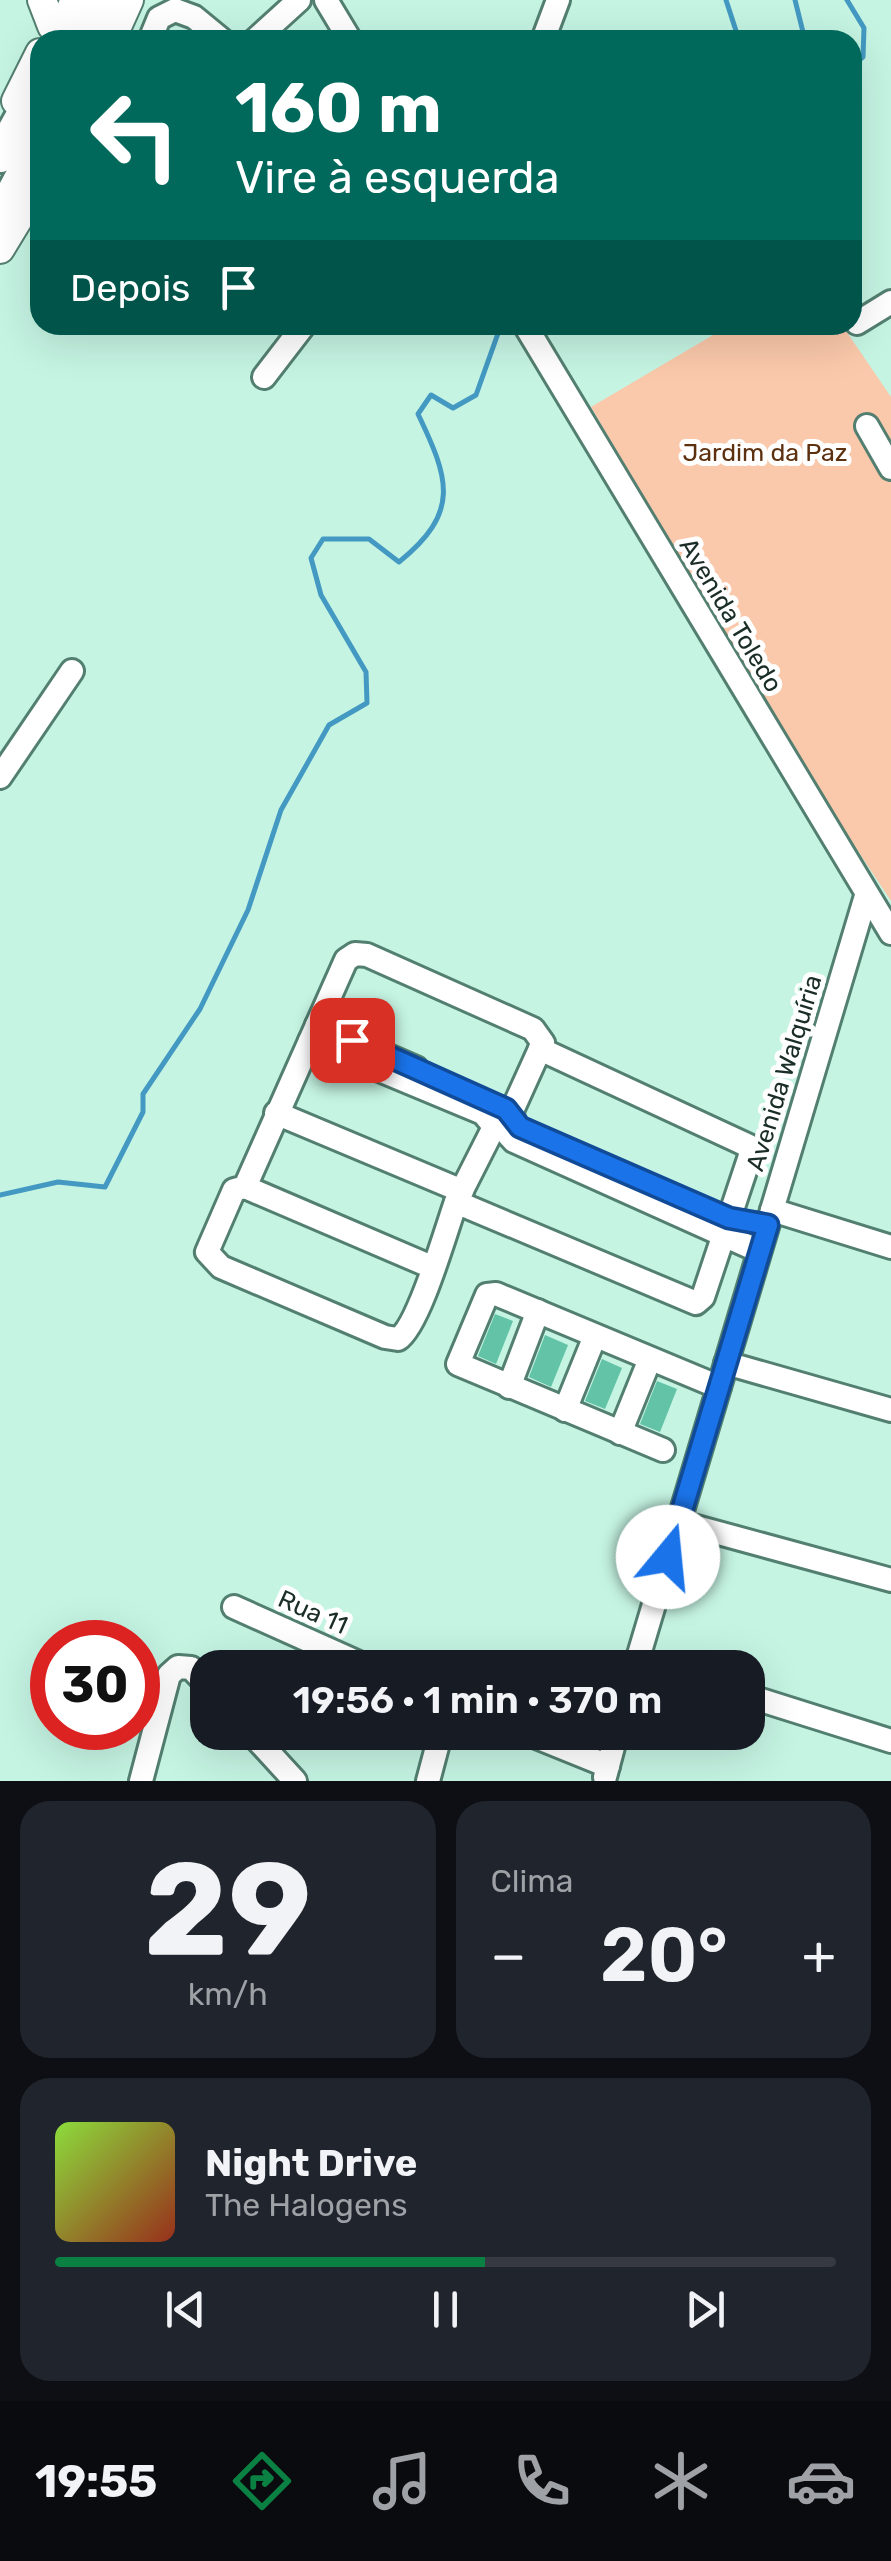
<!DOCTYPE html>
<html lang="pt">
<meta charset="utf-8">
<style>
:root{--surface:#171b24;--page:#20242c;--text:#f1f3f6;--muted:#9ea1a6;--line:#363941;--accent:#0b8043}
body{margin:0;font-family:Rubik,sans-serif;background:var(--page);color:var(--text);height:100vh;display:flex;flex-direction:column;font-size:38px;white-space:nowrap}
*{box-sizing:border-box;margin:0}
p{font-size:32px;color:var(--muted)}
.icon{flex:none;width:55px;height:55px;fill:none;stroke:currentColor;stroke-width:2;stroke-linecap:round;stroke-linejoin:round}
.map{position:relative;height:1781px;overflow:hidden}
.drawer{display:flex;flex-direction:column;gap:20px;padding:20px;background:#0d0f14;flex:1}
.drawer>*{flex:none}
.guide{position:absolute;left:30px;top:30px;width:832px;height:305px;border-radius:30px;box-shadow:0 10px 40px #0002;background:#00695c;color:#fff;overflow:hidden}
.speed{position:absolute;left:30px;top:1620px;display:flex;gap:20px;font-size:50px;font-weight:700;text-align:center}
.speed>*{display:grid;place-content:center;width:130px;height:130px;border-radius:50%;background:var(--surface);box-shadow:0 10px 40px #0002;line-height:1}
.speed .limit{border:15px solid #d22;background:#fff;color:#111}
.pin{position:absolute;display:grid;place-items:center;width:85px;height:85px;color:#fff;margin:-42px;border-radius:20px;box-shadow:0 5px 15px #0006}
.me{position:absolute;width:110px;margin:-55px;rotate:17deg;stroke-linejoin:round;filter:drop-shadow(0 0 8px #0008)}
.turn{display:flex;align-items:center;gap:35px;height:210px;padding:0 40px;font-size:45px}
.turn .icon{width:130px;height:130px;stroke-width:2.5}
.turn b{display:block;font-size:70px;line-height:85px}
.then{display:flex;align-items:center;height:95px;padding:0 40px;background:#0003;gap:20px;font-size:38px}
.big{font-size:75px;font-weight:600;line-height:1.1}
.drawer .widget{flex:1;display:flex;flex-direction:column;justify-content:center;gap:15px;min-width:0;padding:0 35px;border-radius:30px;background:var(--page)}
.drawer .dial{align-items:center;gap:0}
.dial b{font-size:130px;line-height:1}
.song{display:flex;align-items:center;gap:30px}
.cover{width:120px;height:120px;border-radius:15px;background:linear-gradient(135deg,hsl(90 70% 55%),hsl(10 70% 35%))}
.played{height:10px;border-radius:5px;background:linear-gradient(90deg,var(--accent) 55%,var(--line) 55%)}
.keys{display:flex;justify-content:space-around;direction:ltr}
.heat{display:flex;justify-content:space-between;align-items:center;font-size:55px;direction:ltr}
.drawer .tiles{flex:1;display:grid;gap:20px;grid-template-columns:1fr 1fr}
.widget:last-child{grid-column:span 2}
.trip{position:absolute;left:190px;top:1650px;width:575px;height:100px;border-radius:30px;background:var(--surface);box-shadow:0 10px 40px #0002;font-weight:600;line-height:100px;text-align:center}
.menu{display:flex;height:160px;justify-content:space-around;align-items:center;background:#090b0e;color:var(--muted)}
.menu .icon{width:70px;height:70px}
.menu .active{color:var(--accent)}
.menu b{font-size:45px;color:var(--text)}
.map>svg:first-child{display:block}
</style>
<div class="map">
<svg width="891" height="1781" viewBox="0 0 891 1781">
<rect width="100%" height="100%" fill="#c5f4e3"/>
<!-- green -->
<path fill="#fac8aa" d="M 730,325 L 842,325 L 891,397 L 891,901 L 784,739 L 591,407 Z"/>
<g fill="none" stroke-linecap="round" stroke-linejoin="round">
<!-- stream -->
<g stroke="#4399c2" stroke-width="5">
<path d="M 726,0 L 739,40"/>
<path d="M 795,0 L 805,40"/>
<path d="M 847,0 L 864,28 L 863,57 L 852,67"/>
<path d="M 0,1195 L 58,1182 L 105,1187 L 143,1112 L 143,1094 L 200,1009 L 248,910 L 281,810 L 329,725 L 367,703 L 366,672 L 321,595 L 311,558 L 323,539 L 369,539 L 399,562 C 461,512 449,479 418,414 L 431,395 L 453,408 L 476,395 L 501,325"/>
</g>
</g>
<!-- building -->
<g fill="#62c3a7">
<path d="M 495,1314 L 513,1321 L 496,1364 L 478,1356 Z"/>
<path d="M 545,1335 L 568,1345 L 551,1387 L 529,1377 Z"/>
<path d="M 602,1359 L 622,1368 L 605,1409 L 585,1401 Z"/>
<path d="M 657,1381 L 677,1389 L 660,1432 L 640,1424 Z"/>
</g>
<g fill="none" stroke-linecap="round" stroke-linejoin="round">
<defs>
<g id="minor">
<path d="M 326,0 L 350,40"/>
<path d="M 150,40 L 159,18 L 175,10 L 194,17 L 222,40"/>
<path d="M 255,40 L 299,0"/>
<path d="M 543,40 L 558,0"/>
<path d="M 857,323 L 891,302"/>
<path d="M 525,325 L 891,933"/>
<path d="M 264,377 L 304,325"/>
<path d="M 867,426 L 891,468"/>
<path d="M 0,777 L 72,671"/>
<path d="M 317,1025 L 416,1068"/>
<path d="M 310,1041 L 483,1113 L 497,1130 L 509,1128 L 513,1118 L 500,1108 L 490,1120"/>
<path d="M 276,1113 L 462,1191"/>
<path d="M 511,1113 L 540,1049"/>
<path d="M 504,1130 L 514,1141 L 759,1251"/>
<path d="M 245,1187 L 346,960 L 355,954 L 367,955 L 533,1029 L 543,1043 L 540,1049 L 749,1146 L 750,1156 L 703,1297 L 696,1303 L 456,1202 C 446,1230 419,1326 398,1339 L 385,1337 L 221,1267 L 207,1252 L 234,1190 L 245,1187 L 432,1267"/>
<path d="M 456,1202 L 494,1127"/>
<path d="M 772,1210 L 891,1247"/>
<path d="M 726,1363 L 891,1410"/>
<path d="M 509,1387 L 538,1311"/>
<path d="M 565,1410 L 595,1336"/>
<path d="M 620,1433 L 650,1359"/>
<path d="M 663,1450 L 458,1364 L 487,1295 L 496,1294 L 719,1387"/>
<path d="M 678,1522 L 891,1580"/>
<path d="M 234,1607 L 370,1668"/>
<path d="M 635,1668 L 866,896"/>
<path d="M 748,1696 L 891,1741"/>
<path d="M 250,1732 L 295,1781"/>
<path d="M 524,1732 L 608,1766"/>
<path d="M 605,1777 L 617,1732"/>
<path d="M 141,1781 L 169,1675 L 178,1667 L 191,1668 L 208,1686"/>
<path d="M 428,1781 L 441,1732"/>
</g>
<g id="major">
<path d="M 42,0 L 52,26"/>
<path d="M 111,40 L 129,0"/>
<path d="M 16,101 L 40,53"/>
<path d="M 0,249 L 40,183"/>
</g>
<g id="highway">
<path d="M 60,40 L 77,0"/>
<path d="M 91,40 L 109,0"/>
<path d="M 0,156 L 40,84"/>
<path d="M 0,217 L 40,142"/>
</g>
</defs>
<!-- minor casing -->
<use href="#minor" stroke="#537f71" stroke-width="28"/>
<!-- major casing -->
<use href="#major" stroke="#537f71" stroke-width="32"/>
<!-- highway casing -->
<use href="#highway" stroke="#537f71" stroke-width="38"/>
<!-- minor -->
<use href="#minor" stroke="#fff" stroke-width="22"/>
<!-- major -->
<use href="#major" stroke="#fff" stroke-width="28"/>
<!-- highway -->
<use href="#highway" stroke="#fff" stroke-width="32"/>
</g>
<g fill="none" stroke-linecap="round" stroke-linejoin="round">
<defs>
<path id="route" d="M 352,1040 L 506,1109 L 520,1127 L 729,1218 L 768,1225 L 668,1557"/>
</defs>
<!-- route casing -->
<use href="#route" stroke="#114b97" stroke-width="25"/>
<!-- route -->
<use href="#route" stroke="#1a73e8" stroke-width="18"/>
</g>
<g text-anchor="middle" dominant-baseline="central" stroke-width="10" stroke-linejoin="round" paint-order="stroke">
<!-- park labels -->
<g font-size="25" fill="#5d300f" stroke="#fff">
<text x="765" y="452">Jardim da Paz</text>
</g>
<!-- street labels -->
<g font-size="25" fill="#1a2d27" stroke="#fff">
<text transform="translate(731 615) rotate(59)">Avenida Toledo</text>
<text transform="translate(784 1073) rotate(-73)">Avenida Walquíria</text>
<text transform="translate(313 1612) rotate(24)">Rua 11</text>
</g>
</g>
</svg>
<div class="speed"><div class="limit">30</div></div>
<div class="pin" style="left:352px;top:1040px;background:#d93025"><svg class="icon" aria-label="arrive" viewBox="0 0 24 24"><path d="M6 21V4h12l-3 4 3 4H6"/></svg></div>
<svg class="me" style="left:668px;top:1557px" viewBox="-20 -20 40 40"><circle r="19" fill="#fff"/><path d="M0-13L10 11 0 6-10 11z" fill="#1a73e8"/></svg>
<div class="trip">19:56 · 1 min · 370 m</div>
<div class="guide">
<div class="turn"><svg class="icon" aria-label="left" viewBox="0 0 24 24"><path d="M17 20v-9H6M10 6l-5 5 5 5"/></svg><div><b>160 m</b>Vire à esquerda</div></div>
<div class="then">Depois<svg class="icon" aria-label="arrive" viewBox="0 0 24 24"><path d="M6 21V4h12l-3 4 3 4H6"/></svg></div>
</div>
</div>
<section class="drawer">
<div class="tiles">
<div class="widget dial"><b>29</b><p>km/h</p></div>
<div class="widget"><p>Clima</p>
<div class="heat"><a>−</a><b class="big">20°</b><a>+</a></div>
</div>
<div class="widget">
<div class="song"><i class="cover"></i><div><b>Night Drive</b><p>The Halogens</p></div></div>
<div class="played"></div>
<div class="keys"><svg class="icon" aria-label="previous" viewBox="0 0 24 24"><path d="M18 5L8 12l10 7zM5 5v14"/></svg><svg class="icon" aria-label="pause" viewBox="0 0 24 24"><path d="M8 5v14M16 5v14"/></svg><svg class="icon" aria-label="next" viewBox="0 0 24 24"><path d="M6 5l10 7-10 7zM19 5v14"/></svg></div>
</div>
</div>
</section>
<nav class="menu">
<b>19:55</b>
<svg class="icon active" aria-label="directions" viewBox="0 0 24 24"><path d="M12 3l9 9-9 9-9-9zM9 14v-3h6M13 9l2 2-2 2"/></svg>
<svg class="icon" aria-label="music" viewBox="0 0 24 24"><path d="M9 18V5l10-2v13"/><circle cx="6" cy="18" r="3"/><circle cx="16" cy="16" r="3"/></svg>
<svg class="icon" aria-label="phone" viewBox="0 0 24 24"><path d="M5 4h4l2 5-3 2q2 4 5 5l2-3 5 2v4C11 20 4 13 5 4z"/></svg>
<svg class="icon" aria-label="climate" viewBox="0 0 24 24"><path d="M12 3v18M4 7l16 10M4 17L20 7"/></svg>
<svg class="icon" aria-label="car" viewBox="0 0 24 24"><path d="M5 17H2v-5l4-1 3-4h7l3 4 3 1v5h-3M9 17h6M6 11h13"/><circle cx="7" cy="17" r="2"/><circle cx="17" cy="17" r="2"/></svg>
</nav>
